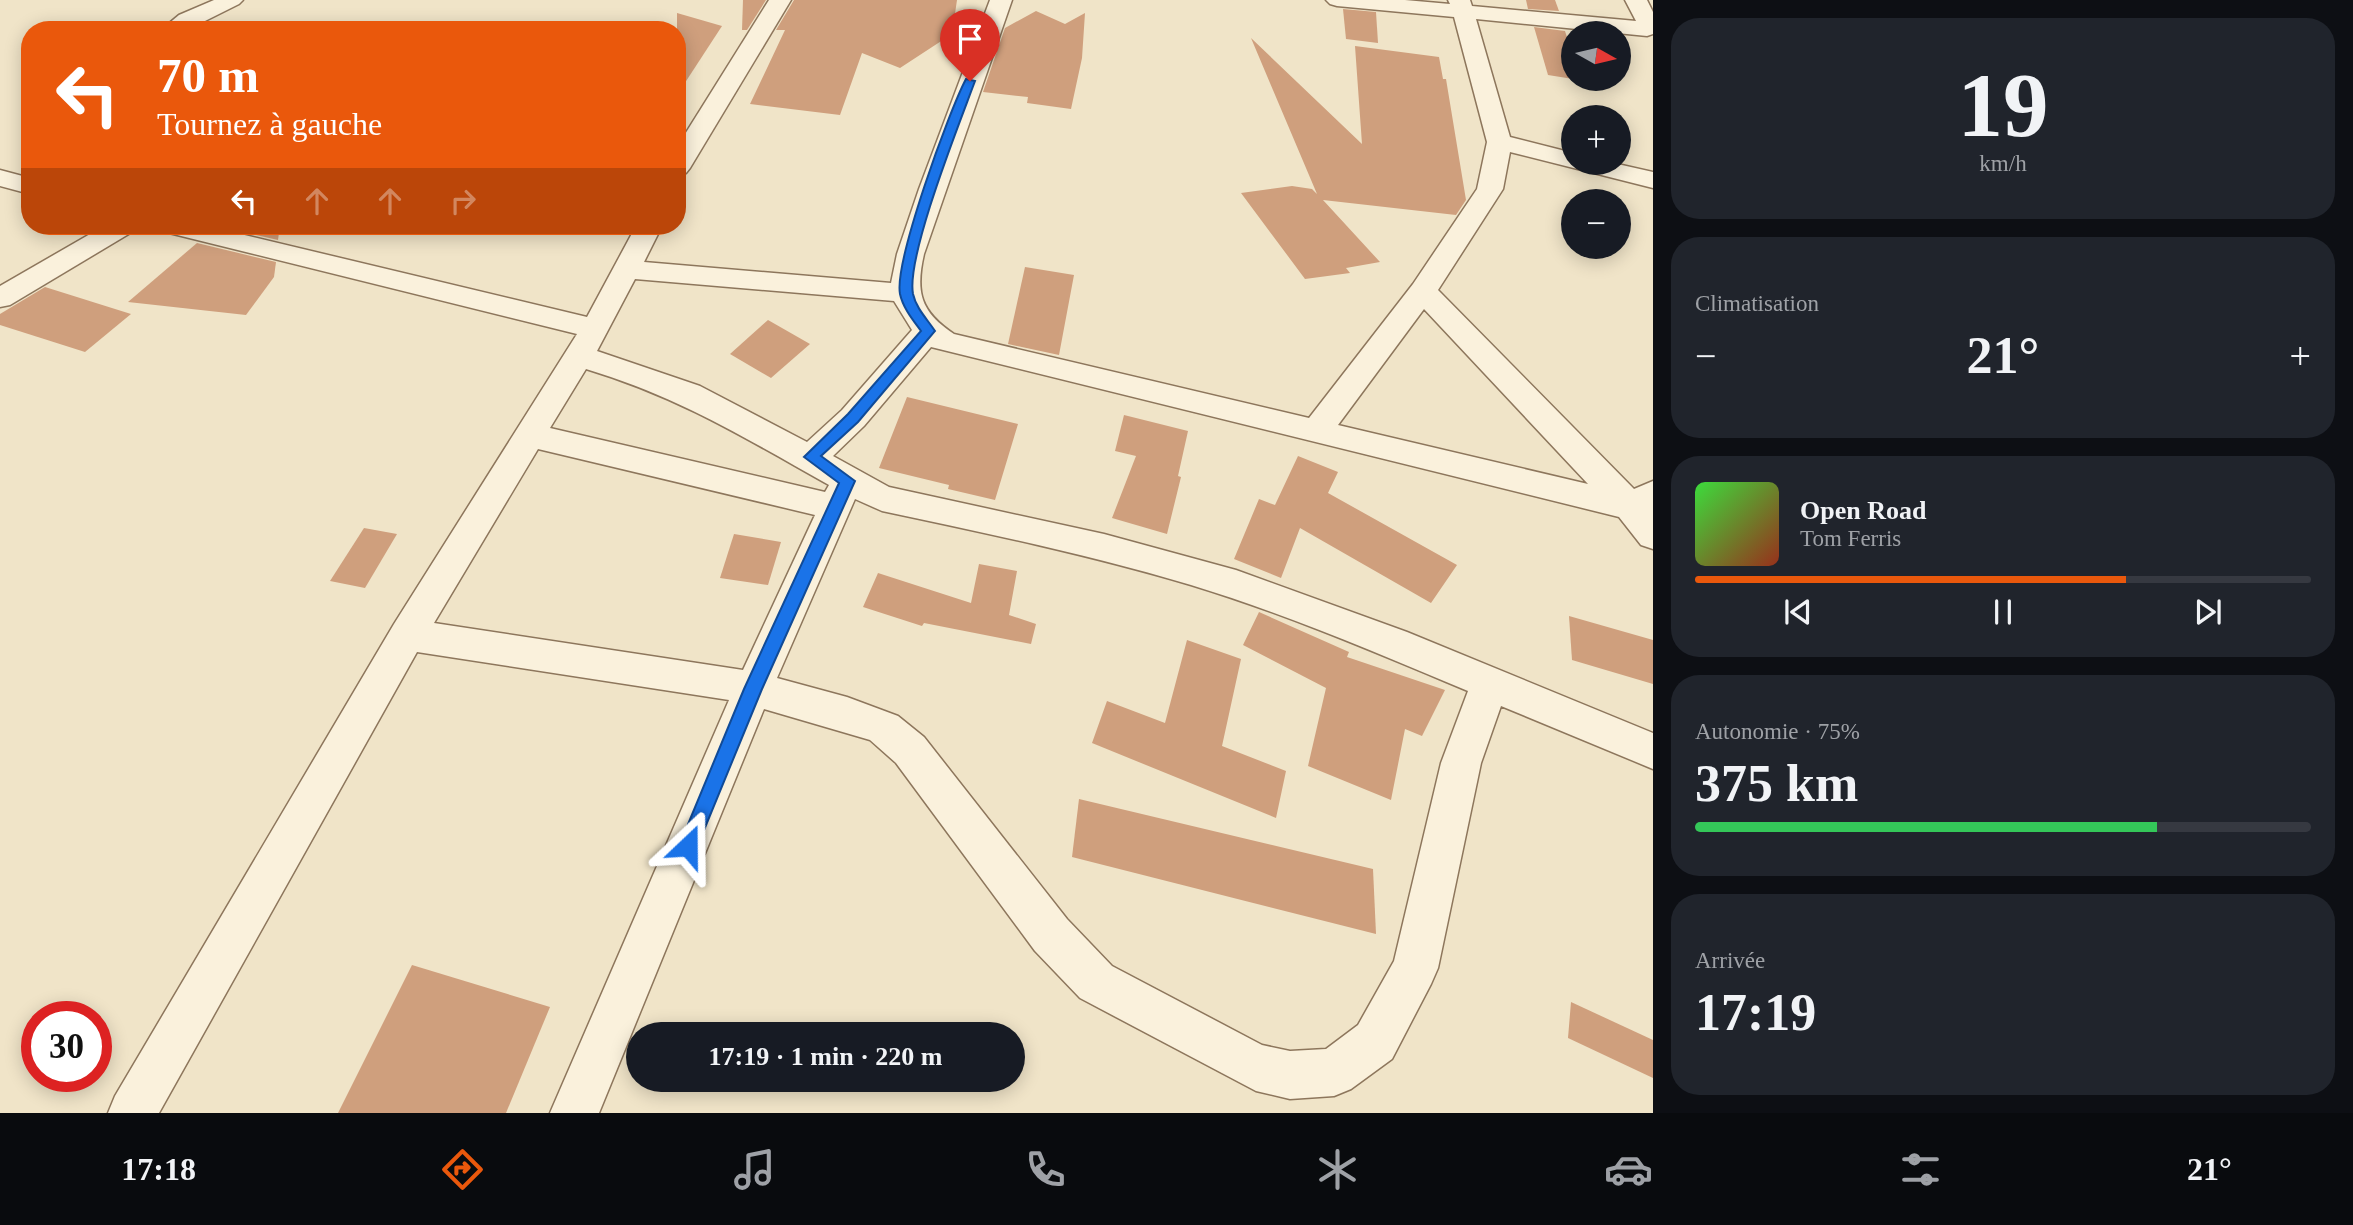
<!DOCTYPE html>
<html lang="fr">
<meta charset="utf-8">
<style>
:root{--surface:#171b24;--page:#20242c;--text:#f1f3f6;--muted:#9ea1a6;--line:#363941;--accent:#ea580c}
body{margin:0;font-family:Georgia,serif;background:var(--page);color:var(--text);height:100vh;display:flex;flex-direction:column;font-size:26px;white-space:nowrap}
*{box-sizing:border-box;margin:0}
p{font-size:23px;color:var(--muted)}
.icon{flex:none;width:38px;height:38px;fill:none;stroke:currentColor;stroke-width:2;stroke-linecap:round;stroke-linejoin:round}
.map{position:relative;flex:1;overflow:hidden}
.side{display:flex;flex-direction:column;gap:18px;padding:18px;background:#0d0f14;width:700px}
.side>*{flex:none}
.banner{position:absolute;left:21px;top:21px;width:665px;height:214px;border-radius:28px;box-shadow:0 4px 18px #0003;background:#ea580c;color:#fff;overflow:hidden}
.needle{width:46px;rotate:98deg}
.tools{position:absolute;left:1561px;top:21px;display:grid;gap:14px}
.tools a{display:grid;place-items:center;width:70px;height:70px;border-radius:50%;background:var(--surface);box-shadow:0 4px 18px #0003;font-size:35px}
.speed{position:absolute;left:21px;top:1001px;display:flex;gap:14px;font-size:35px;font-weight:700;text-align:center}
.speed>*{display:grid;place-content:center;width:91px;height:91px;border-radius:50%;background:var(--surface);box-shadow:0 4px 18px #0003;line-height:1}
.speed .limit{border:10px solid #d22;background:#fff;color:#111}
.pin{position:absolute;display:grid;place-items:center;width:60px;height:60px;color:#fff;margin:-72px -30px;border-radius:50% 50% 50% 0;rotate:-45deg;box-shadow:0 0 7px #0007}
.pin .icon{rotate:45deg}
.me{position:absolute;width:77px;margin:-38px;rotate:23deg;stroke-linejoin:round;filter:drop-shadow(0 0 5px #0008)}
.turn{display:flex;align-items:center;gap:24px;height:147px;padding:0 21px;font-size:32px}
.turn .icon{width:91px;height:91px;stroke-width:2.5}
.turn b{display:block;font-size:49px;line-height:60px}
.lanes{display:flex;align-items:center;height:66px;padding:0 21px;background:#0003;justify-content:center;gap:35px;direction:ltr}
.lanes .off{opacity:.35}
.big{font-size:52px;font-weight:600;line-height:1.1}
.side .tile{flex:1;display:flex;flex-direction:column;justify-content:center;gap:10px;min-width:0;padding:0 24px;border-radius:28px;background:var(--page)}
.side .dial{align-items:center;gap:0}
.dial b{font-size:91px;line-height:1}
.song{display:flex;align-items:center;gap:21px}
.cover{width:84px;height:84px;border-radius:10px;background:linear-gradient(135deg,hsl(120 70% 55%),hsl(10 70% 35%))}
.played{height:7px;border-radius:4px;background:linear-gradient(90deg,var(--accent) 70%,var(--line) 70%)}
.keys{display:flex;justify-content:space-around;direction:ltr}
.heat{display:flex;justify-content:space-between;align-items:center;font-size:38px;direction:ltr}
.charge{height:10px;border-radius:5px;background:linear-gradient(90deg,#34c759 75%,var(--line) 0)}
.trip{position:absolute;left:626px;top:1022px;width:399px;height:70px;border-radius:35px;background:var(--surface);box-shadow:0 4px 18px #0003;font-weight:600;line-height:70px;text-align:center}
.dock{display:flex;height:112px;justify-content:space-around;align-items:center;background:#090b0e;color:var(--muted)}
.dock .icon{width:49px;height:49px}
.dock .current{color:var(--accent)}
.dock b{font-size:32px;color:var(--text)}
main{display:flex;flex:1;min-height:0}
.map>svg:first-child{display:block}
</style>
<main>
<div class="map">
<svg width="1653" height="1113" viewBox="0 0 1653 1113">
<rect width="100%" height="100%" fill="#f0e4c8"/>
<!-- building -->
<g fill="#cf9f7d">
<path d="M 743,0 L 766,0 L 747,30 L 742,30 Z"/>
<path d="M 794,0 L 957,0 L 952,34 L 900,68 L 862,53 L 840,115 L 750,104 L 785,30 L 776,30 Z"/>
<path d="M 1526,0 L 1555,0 L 1559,11 L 1528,9 Z"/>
<path d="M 1343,9 L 1376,12 L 1378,43 L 1346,39 Z"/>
<path d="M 1036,11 L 1065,24 L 1085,13 L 1082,58 L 1071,109 L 1027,103 L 1028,97 L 983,92 L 1005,28 Z"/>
<path d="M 677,13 L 722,26 L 677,95 Z"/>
<path d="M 1534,27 L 1565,31 L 1573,56 L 1573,79 L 1548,75 Z"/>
<path d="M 1251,38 L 1362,144 L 1355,46 L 1439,57 L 1443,79 L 1446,79 L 1466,200 L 1456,215 L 1323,200 L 1380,262 L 1346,268 L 1350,273 L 1305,279 L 1241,193 L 1292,186 L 1312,189 L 1317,194 Z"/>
<path d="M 217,226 L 280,226 L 278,240 Z"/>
<path d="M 197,243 L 276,262 L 274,277 L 246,315 L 128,302 Z"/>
<path d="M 1025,267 L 1074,275 L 1059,355 L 1008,344 Z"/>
<path d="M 45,287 L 131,314 L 85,352 L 0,325 L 0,314 Z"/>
<path d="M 768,320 L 810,344 L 771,378 L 730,354 Z"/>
<path d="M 907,397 L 1018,424 L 995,500 L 948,489 L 949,485 L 879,468 Z"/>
<path d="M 1124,415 L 1188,431 L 1178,476 L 1181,477 L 1167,534 L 1112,518 L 1136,456 L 1115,451 Z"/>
<path d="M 1298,456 L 1338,472 L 1328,493 L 1457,565 L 1431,603 L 1300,528 L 1281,578 L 1234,559 L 1259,499 L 1275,505 Z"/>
<path d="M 364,528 L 397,534 L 365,588 L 330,581 Z"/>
<path d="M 734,534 L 781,542 L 768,585 L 720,578 Z"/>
<path d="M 979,564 L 1017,571 L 1009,615 L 1036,624 L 1031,644 L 924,623 L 922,626 L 863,607 L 878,573 L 971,603 Z"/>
<path d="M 1259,612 L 1349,652 L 1347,657 L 1445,690 L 1422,736 L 1405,729 L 1391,800 L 1308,766 L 1326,688 L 1243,645 Z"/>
<path d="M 1569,616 L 1653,640 L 1653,684 L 1572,660 Z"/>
<path d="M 1187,640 L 1241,659 L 1222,746 L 1286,771 L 1276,818 L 1092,743 L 1107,701 L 1165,723 Z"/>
<path d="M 1079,799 L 1373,869 L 1376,934 L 1072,857 Z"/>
<path d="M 412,965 L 550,1007 L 506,1113 L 338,1113 Z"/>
<path d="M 1571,1002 L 1653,1040 L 1653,1078 L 1568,1038 Z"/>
</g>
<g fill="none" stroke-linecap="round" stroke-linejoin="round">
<defs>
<g id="street">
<path d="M 214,0 L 243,0 L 239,4 L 187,30 L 161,30 L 179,15 Z"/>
<path d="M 769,0 L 791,0 L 690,168 L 686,173 L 677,176 L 677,147 Z"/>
<path d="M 990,0 L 1012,0 L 924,254 C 915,293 921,312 954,334 L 1309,418 L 1413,284 L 1477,189 L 1487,142 L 1454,17 L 1337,6 L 1330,4 L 1326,0 L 1405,0 L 1450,4 L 1448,0 L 1470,0 L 1472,6 L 1636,21 L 1625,0 L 1647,0 L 1653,12 L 1653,34 L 1647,36 L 1476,19 L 1510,137 L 1573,153 L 1573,163 L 1613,163 L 1653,172 L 1653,188 L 1510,152 L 1503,189 L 1438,290 L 1634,489 L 1653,481 L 1653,549 L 1641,545 L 1619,517 L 931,347 L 864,426 L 833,456 L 889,487 L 1104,534 L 1236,570 L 1407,632 L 1653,733 L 1653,769 L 1501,706 L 1481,763 L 1438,968 L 1431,984 L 1392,1059 L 1351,1089 L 1334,1096 L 1290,1099 L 1256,1091 L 1080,998 L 1035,951 L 896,763 L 870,740 L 764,709 L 599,1113 L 550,1113 L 729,700 L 417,652 L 159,1113 L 108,1113 L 115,1096 L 394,624 L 577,334 L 165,232 L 161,226 L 207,226 L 587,317 L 636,226 L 662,226 L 644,262 L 891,283 L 897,254 L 919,189 ZM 635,279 L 894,301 L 912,330 L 842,410 L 807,442 L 700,386 L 597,351 ZM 1424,309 L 1588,484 L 1338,425 ZM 586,369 C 679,397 745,438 829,485 L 825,492 L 550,428 ZM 538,449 L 815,515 L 743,670 L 434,623 ZM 855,499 L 882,511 C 986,533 1090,555 1191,585 C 1286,614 1377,653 1468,691 L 1441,763 L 1394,961 L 1358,1025 L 1326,1049 L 1290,1051 L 1262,1045 L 1112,966 L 1067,919 L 924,737 L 898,716 L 847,697 L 777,678 Z"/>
<path d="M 0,170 L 30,178 L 30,194 L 0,186 Z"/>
<path d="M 104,226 L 136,226 L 132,232 L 10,305 L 0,307 L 0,286 Z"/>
</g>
</defs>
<!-- street casing -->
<use href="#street" stroke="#8d765c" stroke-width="3"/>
<!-- street -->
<use href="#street" fill="#faf1dc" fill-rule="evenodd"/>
</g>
<!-- route -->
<path fill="#1a73e8" stroke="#114b97" stroke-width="2" d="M 966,79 L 975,81 C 960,122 906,256 913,294 C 916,308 927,319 935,331 L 858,422 L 821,456 L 855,481 L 762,689 L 695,852 L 688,855 L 682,852 L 679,846 L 744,689 L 839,483 L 804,457 L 848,414 L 921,331 C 913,320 903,308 900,294 C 894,262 949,111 966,79 Z"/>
</svg>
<div class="tools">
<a><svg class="needle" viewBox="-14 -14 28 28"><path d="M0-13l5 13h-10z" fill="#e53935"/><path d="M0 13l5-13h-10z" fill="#9ea1a6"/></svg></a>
<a>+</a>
<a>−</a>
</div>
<div class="speed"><div class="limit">30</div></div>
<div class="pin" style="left:970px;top:81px;background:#d93025"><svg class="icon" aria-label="arrive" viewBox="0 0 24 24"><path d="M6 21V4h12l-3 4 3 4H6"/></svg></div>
<svg class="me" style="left:688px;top:846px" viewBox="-20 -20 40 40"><path d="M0-17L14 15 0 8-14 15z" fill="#1a73e8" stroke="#fff" stroke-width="4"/></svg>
<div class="trip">17:19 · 1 min · 220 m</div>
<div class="banner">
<div class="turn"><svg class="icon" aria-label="left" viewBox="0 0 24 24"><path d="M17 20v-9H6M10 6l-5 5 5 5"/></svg><div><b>70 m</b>Tournez à gauche</div></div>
<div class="lanes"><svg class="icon" aria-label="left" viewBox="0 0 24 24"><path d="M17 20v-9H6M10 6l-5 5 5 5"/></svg><svg class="icon off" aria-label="ahead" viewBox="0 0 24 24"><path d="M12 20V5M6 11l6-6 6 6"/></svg><svg class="icon off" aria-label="ahead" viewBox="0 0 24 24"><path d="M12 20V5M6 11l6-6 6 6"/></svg><svg class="icon off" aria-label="right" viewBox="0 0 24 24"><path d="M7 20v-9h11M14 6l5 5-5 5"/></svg></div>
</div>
</div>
<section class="side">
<div class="tile dial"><b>19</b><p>km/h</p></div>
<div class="tile"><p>Climatisation</p>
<div class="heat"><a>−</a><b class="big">21°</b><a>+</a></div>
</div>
<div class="tile">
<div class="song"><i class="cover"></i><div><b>Open Road</b><p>Tom Ferris</p></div></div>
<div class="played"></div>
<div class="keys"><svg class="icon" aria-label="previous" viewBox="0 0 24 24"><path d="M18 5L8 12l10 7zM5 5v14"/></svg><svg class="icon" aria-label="pause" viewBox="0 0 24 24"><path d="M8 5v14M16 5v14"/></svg><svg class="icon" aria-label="next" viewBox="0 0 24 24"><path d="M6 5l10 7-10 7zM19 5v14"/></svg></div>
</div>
<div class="tile"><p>Autonomie · 75%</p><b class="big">375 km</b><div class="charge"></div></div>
<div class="tile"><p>Arrivée</p><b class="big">17:19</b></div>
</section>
</main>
<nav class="dock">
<b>17:18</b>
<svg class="icon current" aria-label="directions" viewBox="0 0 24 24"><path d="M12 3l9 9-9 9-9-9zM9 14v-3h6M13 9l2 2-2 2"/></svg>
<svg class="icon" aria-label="music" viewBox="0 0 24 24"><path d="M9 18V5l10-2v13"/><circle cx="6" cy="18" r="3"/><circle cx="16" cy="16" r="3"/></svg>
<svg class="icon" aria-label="phone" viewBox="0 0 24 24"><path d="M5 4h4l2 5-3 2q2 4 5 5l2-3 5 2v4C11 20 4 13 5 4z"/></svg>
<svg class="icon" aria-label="climate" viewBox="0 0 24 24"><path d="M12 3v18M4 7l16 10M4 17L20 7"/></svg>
<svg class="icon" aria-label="car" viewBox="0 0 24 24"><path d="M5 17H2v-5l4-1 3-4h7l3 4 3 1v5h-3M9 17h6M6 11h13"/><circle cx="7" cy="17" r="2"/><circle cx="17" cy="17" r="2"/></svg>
<svg class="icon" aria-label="filters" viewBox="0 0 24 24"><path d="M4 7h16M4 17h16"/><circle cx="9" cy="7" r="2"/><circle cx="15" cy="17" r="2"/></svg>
<b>21°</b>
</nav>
